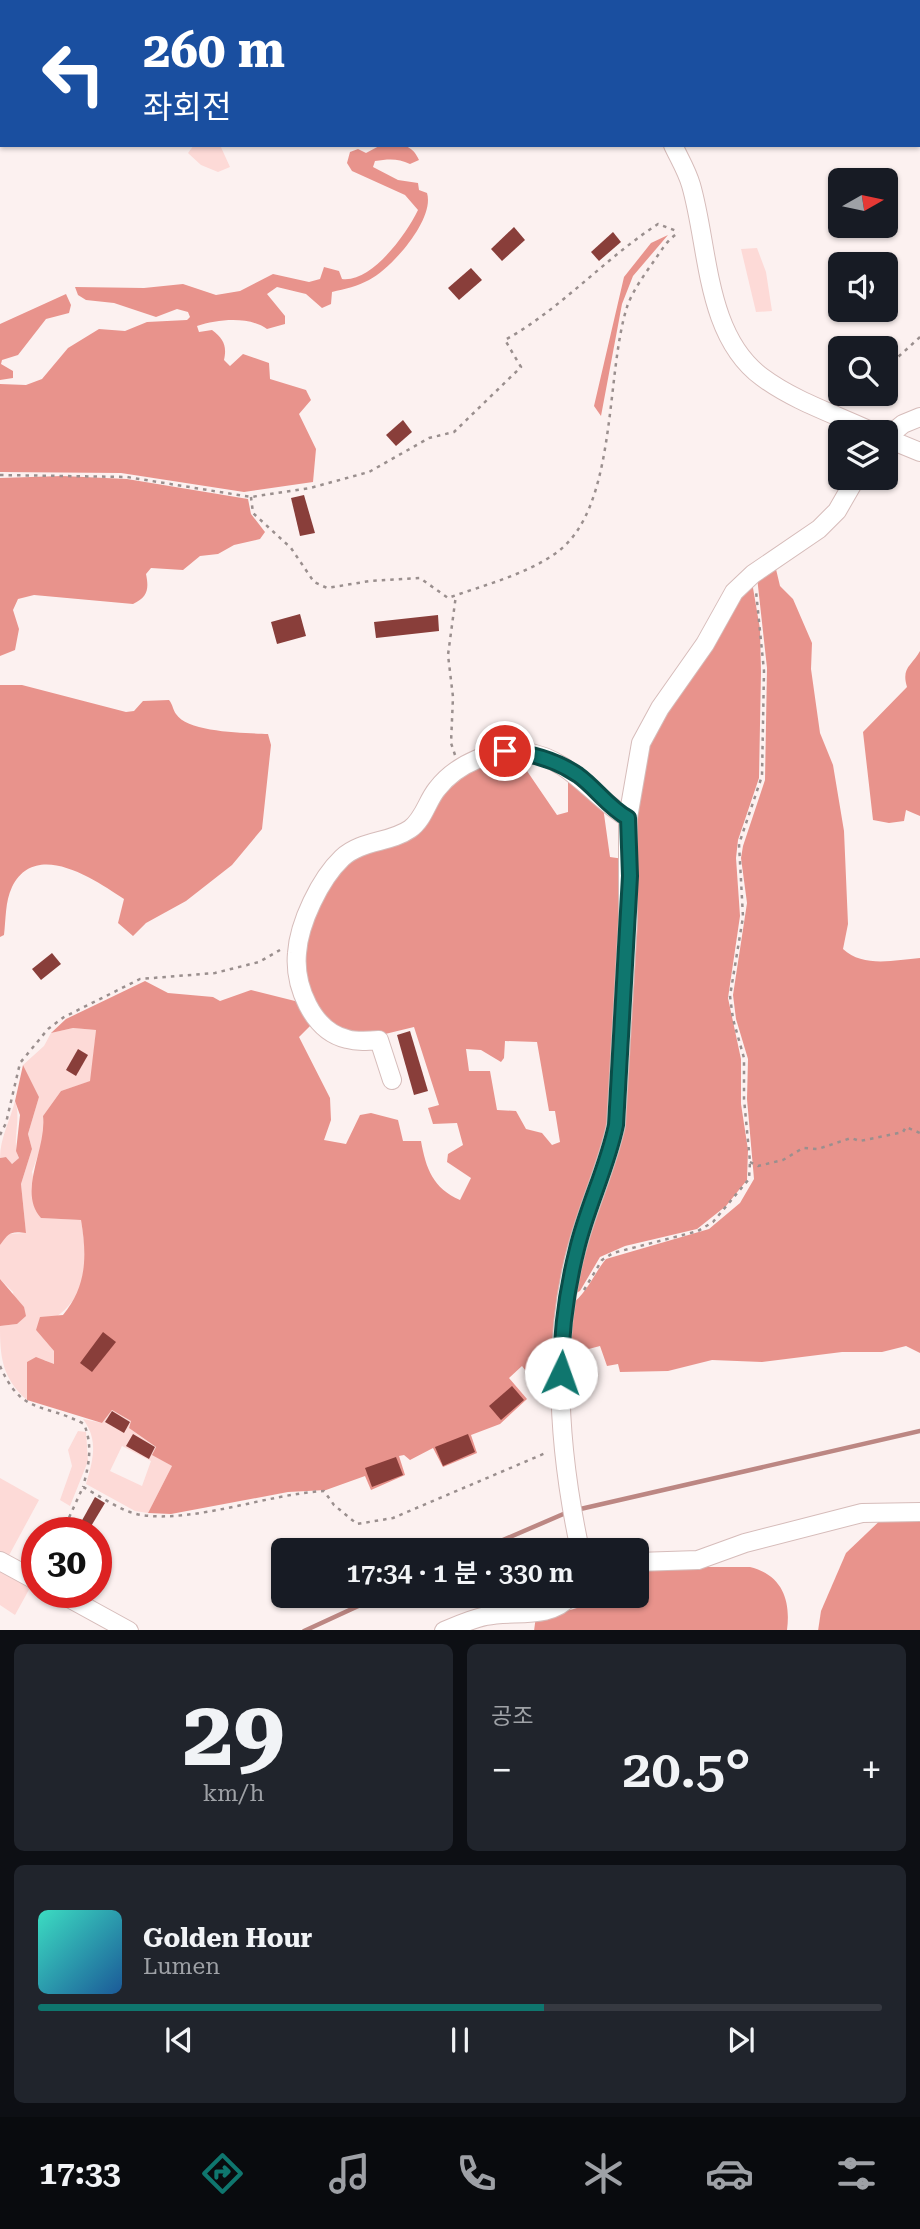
<!DOCTYPE html>
<html lang="ko">
<meta charset="utf-8">
<style>
:root{--surface:#171b24;--page:#20242c;--text:#f1f3f6;--muted:#9ea1a6;--line:#363941;--accent:#0f766e}
body{margin:0;font-family:"Roboto Serif","Noto Sans KR",serif;background:var(--page);color:var(--text);height:100vh;display:flex;flex-direction:column;font-size:26px;white-space:nowrap}
*{box-sizing:border-box;margin:0}
p{font-size:23px;color:var(--muted)}
.icon{flex:none;width:38px;height:38px;fill:none;stroke:currentColor;stroke-width:2;stroke-linecap:round;stroke-linejoin:round}
.map{position:relative;height:1630px;overflow:hidden}
.drawer{display:flex;flex-direction:column;gap:14px;padding:14px;background:#0d0f14;flex:1}
.drawer>*{flex:none}
.guide{position:absolute;left:0px;top:0px;width:920px;height:147px;box-shadow:0 2px 5px #0004;background:#1a4fa0;color:#fff;overflow:hidden}
.needle{width:46px;rotate:81deg}
.buttons{position:absolute;left:828px;top:168px;display:grid;gap:14px}
.buttons a{display:grid;place-items:center;width:70px;height:70px;border-radius:10px;background:var(--surface);box-shadow:0 2px 5px #0004;font-size:35px}
.speed{position:absolute;left:21px;top:1517px;display:flex;gap:14px;font-size:35px;font-weight:700;text-align:center}
.speed>*{display:grid;place-content:center;width:91px;height:91px;border-radius:50%;background:var(--surface);box-shadow:0 2px 5px #0004;line-height:1}
.speed .limit{border:10px solid #d22;background:#fff;color:#111}
.pin{position:absolute;display:grid;place-items:center;width:60px;height:60px;color:#fff;margin:-30px;border:4px solid #fff;border-radius:50%;box-shadow:0 2px 7px #0007}
.me{position:absolute;width:77px;margin:-38px;rotate:3deg;stroke-linejoin:round;filter:drop-shadow(0 0 5px #0008)}
.turn{display:flex;align-items:center;gap:24px;height:147px;padding:0 28px;font-size:32px}
.turn .icon{width:91px;height:91px;stroke-width:2.5}
.turn b{display:block;font-size:49px;line-height:60px}
.big{font-size:52px;font-weight:600;line-height:1.1}
.drawer .tile{flex:1;display:flex;flex-direction:column;justify-content:center;gap:10px;min-width:0;padding:0 24px;border-radius:10px;background:var(--page)}
.drawer .dial{align-items:center;gap:0}
.dial b{font-size:91px;line-height:1}
.song{display:flex;align-items:center;gap:21px}
.cover{width:84px;height:84px;border-radius:10px;background:linear-gradient(135deg,hsl(170 70% 55%),hsl(210 70% 35%))}
.played{height:7px;border-radius:4px;background:linear-gradient(90deg,var(--accent) 60%,var(--line) 60%)}
.keys{display:flex;justify-content:space-around;direction:ltr}
.heat{display:flex;justify-content:space-between;align-items:center;font-size:38px;direction:ltr}
.drawer .tiles{flex:1;display:grid;gap:14px;grid-template-columns:1fr 1fr}
.tile:last-child{grid-column:span 2}
.trip{position:absolute;left:271px;top:1538px;width:378px;height:70px;border-radius:10px;background:var(--surface);box-shadow:0 2px 5px #0004;font-weight:600;line-height:70px;text-align:center}
.tab-bar{display:flex;height:112px;justify-content:space-around;align-items:center;background:#090b0e;color:var(--muted)}
.tab-bar .icon{width:49px;height:49px}
.tab-bar .on{color:var(--accent)}
.tab-bar b{font-size:32px;color:var(--text)}
.map>svg:first-child{display:block}
</style>
<div class="map">
<svg width="920" height="1631" viewBox="0 0 920 1631">
<rect width="100%" height="100%" fill="#fcf1f0"/>
<!-- green -->
<g fill="#fddad7" fill-rule="evenodd">
<path d="M 194,145 L 220,145 L 230,167 L 218,172 L 201,165 L 188,153 Z"/>
<path d="M 757,248 L 766,272 L 772,311 L 756,312 L 741,249 Z"/>
<path d="M 73,1028 L 96,1030 L 91,1081 L 61,1091 L 43,1116 L 45,1135 L 32,1172 L 41,1218 L 81,1220 C 90,1275 87,1302 36,1330 L 54,1351 L 54,1365 L 45,1360 L 27,1362 L 27,1400 C 2,1378 0,1357 0,1326 L 17,1324 L 13,1292 L 0,1279 L 0,1245 L 6,1234 L 26,1233 L 21,1184 L 32,1149 L 28,1134 L 39,1097 L 23,1065 L 44,1046 L 51,1033 Z"/>
<path d="M 15,1101 C 22,1120 11,1141 19,1158 L 12,1164 L 6,1157 L 0,1158 C 0,1138 10,1121 15,1101 Z"/>
<path d="M 112,1410 L 132,1421 L 129,1428 L 156,1447 L 153,1455 L 172,1466 L 148,1513 L 135,1511 L 86,1484 C 93,1461 99,1440 83,1419 L 102,1423 ZM 122,1446 L 151,1461 L 142,1486 L 110,1471 Z"/>
<path d="M 78,1431 L 86,1432 L 88,1461 L 70,1506 L 60,1500 L 72,1466 L 68,1450 Z"/>
<path d="M 0,1478 L 39,1500 L 7,1559 L 0,1555 Z"/>
<path d="M 0,1570 L 31,1586 L 15,1615 L 0,1605 Z"/>
</g>
<!-- forest -->
<g fill="#e8938c" fill-rule="evenodd">
<path d="M 381,145 C 399,145 411,142 419,160 L 410,164 C 398,158 388,159 375,161 L 373,167 L 398,180 L 418,183 L 419,190 L 427,193 C 435,219 392,268 369,280 C 358,286 345,289 332,292 L 331,304 L 322,308 L 306,294 L 277,287 L 267,294 L 285,316 L 285,324 L 267,329 C 249,316 218,319 197,326 L 199,332 L 212,330 C 224,339 227,346 224,360 L 230,366 L 243,354 L 269,363 L 270,379 L 306,390 L 311,400 L 299,414 L 316,449 L 313,482 L 244,492 L 121,473 L 0,472 L 0,384 L 26,385 L 42,379 L 68,348 L 99,329 L 125,331 L 147,322 L 187,320 L 190,317 L 188,312 L 177,309 L 156,317 L 114,303 L 86,300 L 78,295 L 75,287 L 144,288 L 183,284 L 216,295 L 240,291 L 273,274 L 309,282 L 320,279 L 324,267 L 339,271 L 342,279 C 371,283 406,235 418,210 L 405,195 L 352,171 L 347,163 L 350,152 L 358,149 L 366,153 Z"/>
<path d="M 668,235 L 633,276 L 622,304 L 601,416 L 594,406 L 624,277 L 651,243 Z"/>
<path d="M 66,294 L 71,305 L 69,313 L 46,319 L 18,355 L 2,360 L 1,364 L 13,371 L 13,378 L 0,380 L 0,324 Z"/>
<path d="M 62,476 L 127,479 L 248,499 L 251,514 L 265,532 L 260,539 L 234,545 L 218,554 L 200,556 L 183,570 L 151,568 L 146,574 C 149,589 148,597 133,604 L 34,595 L 18,599 L 13,610 L 19,629 L 15,650 L 0,656 L 0,478 Z"/>
<path d="M 775,565 L 780,586 L 793,599 L 812,643 L 811,669 L 820,733 L 833,765 L 844,831 L 848,924 L 843,949 C 863,968 895,960 920,958 L 920,1353 L 906,1346 L 882,1352 L 842,1352 L 762,1362 L 712,1360 L 668,1371 L 620,1372 L 618,1364 L 607,1366 L 600,1346 L 566,1355 L 569,1306 C 588,1293 592,1276 606,1259 L 709,1229 L 740,1203 L 754,1179 L 747,1099 L 748,1059 L 736,1019 L 733,995 L 747,903 L 741,858 L 743,846 L 765,780 L 767,668 L 757,577 Z"/>
<path d="M 752,582 L 760,629 L 761,672 L 759,778 L 738,840 L 736,858 L 740,916 L 728,998 L 741,1059 L 741,1104 L 748,1150 L 747,1180 L 726,1206 L 697,1229 L 625,1246 L 600,1257 L 580,1291 L 574,1294 L 579,1252 L 613,1157 L 633,836 L 645,743 L 730,609 Z"/>
<path d="M 920,651 L 920,816 L 906,810 L 904,821 L 889,823 L 873,820 L 863,732 L 907,687 C 901,667 912,666 920,651 Z"/>
<path d="M 0,685 L 22,685 L 126,712 L 134,711 L 143,701 L 169,700 C 173,705 173,710 176,714 C 188,733 248,733 268,734 L 271,745 L 262,829 L 232,865 L 186,901 L 146,923 L 133,936 L 118,923 L 124,899 C 95,880 36,839 12,887 C 5,902 6,919 4,935 L 0,937 Z"/>
<path d="M 479,764 L 500,777 L 527,771 L 557,815 L 568,812 L 568,773 L 603,807 L 610,857 L 624,859 L 609,1123 L 553,1383 L 539,1388 L 522,1366 L 509,1378 L 527,1399 L 500,1424 L 471,1435 L 477,1453 L 443,1467 L 433,1448 L 410,1460 L 404,1455 L 399,1456 L 405,1475 L 371,1490 L 365,1476 L 326,1490 L 288,1492 L 171,1514 L 148,1513 L 172,1466 L 152,1455 L 156,1447 L 129,1428 L 131,1421 L 112,1410 L 102,1423 L 27,1400 L 27,1362 L 36,1357 L 54,1364 L 54,1351 L 36,1330 L 40,1317 L 63,1315 C 87,1286 87,1256 81,1220 L 41,1218 C 17,1191 47,1149 43,1116 L 61,1091 L 90,1081 L 96,1030 L 73,1028 L 51,1033 L 66,1019 L 145,981 L 168,993 L 213,997 L 220,1001 L 251,990 L 303,1003 L 314,1022 L 299,1037 L 330,1098 L 331,1120 L 324,1140 L 346,1144 L 360,1115 L 371,1113 L 398,1120 L 403,1141 L 421,1141 C 426,1169 433,1188 460,1200 L 471,1178 L 447,1162 L 448,1154 L 463,1145 L 457,1123 L 433,1124 L 428,1108 L 439,1105 L 414,1027 L 381,1035 L 340,1032 L 310,1000 L 301,954 L 323,894 L 354,853 L 387,841 ZM 505,1041 L 537,1042 L 549,1111 L 555,1111 L 560,1142 L 552,1145 L 542,1133 L 526,1129 L 516,1111 L 497,1110 L 490,1071 L 469,1071 L 466,1049 L 481,1050 L 501,1062 L 504,1058 Z"/>
<path d="M 23,1065 L 39,1097 L 28,1134 L 32,1149 L 21,1184 L 26,1233 C 10,1231 9,1233 0,1245 L 0,1158 L 6,1157 L 12,1164 L 19,1158 L 16,1151 L 20,1115 L 15,1101 Z"/>
<path d="M 0,1279 L 24,1307 L 26,1316 L 17,1324 L 0,1326 Z"/>
<path d="M 888,1513 L 920,1514 L 920,1630 L 818,1631 L 821,1611 L 846,1553 Z"/>
<path d="M 659,1567 L 750,1567 C 782,1575 791,1600 787,1630 L 534,1631 L 536,1616 C 557,1611 582,1612 598,1596 L 637,1596 L 637,1569 Z"/>
</g>
<g fill="none" stroke-linecap="round" stroke-linejoin="round">
<!-- stream -->
<g stroke="#bc8783" stroke-width="4.5">
<path d="M 906,0 L 909,2"/>
<path d="M 919,7 L 920,8"/>
<path d="M 576,1510 L 920,1431"/>
<path d="M 480,1550 L 568,1512"/>
<path d="M 304,1631 L 380,1596"/>
</g>
</g>
<!-- building -->
<g fill="#893e3a">
<path d="M 514,227 L 525,240 L 502,261 L 491,249 Z"/>
<path d="M 613,232 L 621,242 L 599,261 L 591,252 Z"/>
<path d="M 471,268 L 482,280 L 459,300 L 448,288 Z"/>
<path d="M 403,420 L 412,432 L 396,446 L 386,435 Z"/>
<path d="M 304,495 L 315,533 L 300,536 L 291,498 Z"/>
<path d="M 300,614 L 306,636 L 277,644 L 271,622 Z"/>
<path d="M 438,615 L 439,631 L 376,638 L 374,622 Z"/>
<path d="M 52,953 L 61,964 L 41,980 L 32,969 Z"/>
<path d="M 410,1031 L 428,1091 L 414,1095 L 397,1035 Z"/>
<path d="M 78,1049 L 88,1055 L 76,1076 L 66,1070 Z"/>
<path d="M 103,1332 L 116,1342 L 92,1372 L 80,1363 Z"/>
<path d="M 512,1386 L 524,1400 L 501,1420 L 489,1406 Z"/>
<path d="M 112,1411 L 130,1422 L 124,1433 L 105,1422 Z"/>
<path d="M 133,1434 L 155,1447 L 149,1459 L 126,1446 Z"/>
<path d="M 468,1434 L 475,1452 L 443,1466 L 435,1447 Z"/>
<path d="M 396,1457 L 403,1475 L 372,1487 L 365,1468 Z"/>
<path d="M 95,1497 L 105,1503 L 87,1533 L 75,1533 Z"/>
</g>
<g fill="none" stroke-linecap="round" stroke-linejoin="round">
<defs>
<g id="minor">
<path d="M 610,0 L 611,2"/>
<path d="M 673,145 C 679,158 687,171 691,185 C 709,247 705,335 762,377 C 794,401 837,415 873,432"/>
<path d="M 886,438 L 903,424 L 920,417"/>
<path d="M 886,438 L 920,452"/>
<path d="M 392,1080 L 379,1040 C 368,1041 357,1042 347,1039 C 312,1031 294,985 297,953 C 299,923 320,879 342,858 C 361,840 390,843 410,829 C 424,819 427,801 437,789 C 456,764 495,747 526,752 C 571,759 592,797 628,818"/>
<path d="M 580,1550 C 559,1452 550,1346 577,1248 C 588,1206 607,1167 616,1125 L 628,920 L 628,818 L 641,743 L 660,708 L 705,644 L 734,592 L 753,574 L 819,529 L 837,511 L 856,478"/>
<path d="M 0,1561 L 37,1581"/>
<path d="M 637,1562 L 698,1560 L 745,1543 L 862,1513 L 920,1512"/>
<path d="M 58,1592 L 129,1631"/>
<path d="M 444,1631 C 458,1625 471,1619 486,1616 C 512,1610 551,1620 570,1596"/>
</g>
</defs>
<!-- minor casing -->
<use href="#minor" stroke="#d6bcba" stroke-width="20"/>
<!-- path -->
<g stroke="#9a8f8e" stroke-width="2.5" stroke-dasharray="3.5 5" stroke-linecap="butt">
<path d="M 886,368 L 920,337"/>
<path d="M 842,401 L 854,394"/>
<path d="M 0,475 L 127,477 L 251,497 L 310,488 L 369,472 L 429,438 L 454,432 L 521,367 L 505,340 C 561,309 604,259 658,224 L 679,232"/>
<path d="M 251,497 L 253,513 L 291,548 L 314,582 L 327,588 L 370,581 L 420,578 L 448,598 C 484,585 525,575 556,553 C 618,509 605,376 627,307 C 632,292 644,275 654,261 C 661,251 667,240 678,233"/>
<path d="M 455,755 L 451,743 L 453,697 L 448,655 L 456,595"/>
<path d="M 0,1135 L 6,1123 L 20,1063 L 48,1029 L 64,1017 L 140,979 L 215,973 L 259,962 L 280,950"/>
<path d="M 750,1162 L 758,1166 L 783,1160 L 803,1148 L 818,1149 L 851,1138 L 860,1141 L 903,1132 L 906,1127 L 920,1133"/>
<path d="M 584,1290 L 602,1260 L 613,1253 L 698,1231 L 713,1222 L 749,1179 L 750,1162 L 744,1099 L 744,1058 L 733,1019 L 730,996 L 743,917 L 739,844 L 762,776 L 764,671 L 756,591"/>
<path d="M 0,1366 C 22,1416 43,1402 84,1424 C 93,1446 89,1464 83,1487"/>
<path d="M 62,1533 L 83,1487 C 100,1496 122,1512 141,1515 C 195,1523 268,1494 324,1491 L 334,1505 L 357,1524 L 393,1518 L 548,1452"/>
</g>
<!-- minor -->
<use href="#minor" stroke="#fff" stroke-width="18"/>
</g>
<g fill="none" stroke-linecap="round" stroke-linejoin="round">
<defs>
<path id="route" d="M 505,751 C 531,753 556,760 578,775 C 596,788 608,807 628,818 L 630,876 L 616,1125 C 607,1168 587,1207 577,1249 C 567,1289 561,1332 561,1373"/>
</defs>
<!-- route casing -->
<use href="#route" stroke="#0a4d48" stroke-width="18"/>
<!-- route -->
<use href="#route" stroke="#0f766e" stroke-width="12"/>
</g>
</svg>
<div class="buttons">
<a><svg class="needle" viewBox="-14 -14 28 28"><path d="M0-13l5 13h-10z" fill="#e53935"/><path d="M0 13l5-13h-10z" fill="#9ea1a6"/></svg></a>
<a><svg class="icon" aria-label="sound" viewBox="0 0 24 24"><path d="M4 9h4l5-4v14l-5-4H4zM17 9q2 3 0 6"/></svg></a>
<a><svg class="icon" aria-label="search" viewBox="0 0 24 24"><circle cx="10" cy="10" r="6"/><path d="M15 15l6 6"/></svg></a>
<a><svg class="icon" aria-label="layers" viewBox="0 0 24 24"><path d="M12 4l9 5-9 5-9-5zM3 14l9 5 9-5"/></svg></a>
</div>
<div class="speed"><div class="limit">30</div></div>
<div class="pin" style="left:505px;top:751px;background:#d93025"><svg class="icon" aria-label="arrive" viewBox="0 0 24 24"><path d="M6 21V4h12l-3 4 3 4H6"/></svg></div>
<svg class="me" style="left:561px;top:1373px" viewBox="-20 -20 40 40"><circle r="19" fill="#fff"/><path d="M0-13L10 11 0 6-10 11z" fill="#0f766e"/></svg>
<div class="trip">17:34 · 1 분 · 330 m</div>
<div class="guide">
<div class="turn"><svg class="icon" aria-label="left" viewBox="0 0 24 24"><path d="M17 20v-9H6M10 6l-5 5 5 5"/></svg><div><b>260 m</b>좌회전</div></div>
</div>
</div>
<section class="drawer">
<div class="tiles">
<div class="tile dial"><b>29</b><p>km/h</p></div>
<div class="tile"><p>공조</p>
<div class="heat"><a>−</a><b class="big">20.5°</b><a>+</a></div>
</div>
<div class="tile">
<div class="song"><i class="cover"></i><div><b>Golden Hour</b><p>Lumen</p></div></div>
<div class="played"></div>
<div class="keys"><svg class="icon" aria-label="previous" viewBox="0 0 24 24"><path d="M18 5L8 12l10 7zM5 5v14"/></svg><svg class="icon" aria-label="pause" viewBox="0 0 24 24"><path d="M8 5v14M16 5v14"/></svg><svg class="icon" aria-label="next" viewBox="0 0 24 24"><path d="M6 5l10 7-10 7zM19 5v14"/></svg></div>
</div>
</div>
</section>
<nav class="tab-bar">
<b>17:33</b>
<svg class="icon on" aria-label="directions" viewBox="0 0 24 24"><path d="M12 3l9 9-9 9-9-9zM9 14v-3h6M13 9l2 2-2 2"/></svg>
<svg class="icon" aria-label="music" viewBox="0 0 24 24"><path d="M9 18V5l10-2v13"/><circle cx="6" cy="18" r="3"/><circle cx="16" cy="16" r="3"/></svg>
<svg class="icon" aria-label="phone" viewBox="0 0 24 24"><path d="M5 4h4l2 5-3 2q2 4 5 5l2-3 5 2v4C11 20 4 13 5 4z"/></svg>
<svg class="icon" aria-label="climate" viewBox="0 0 24 24"><path d="M12 3v18M4 7l16 10M4 17L20 7"/></svg>
<svg class="icon" aria-label="car" viewBox="0 0 24 24"><path d="M5 17H2v-5l4-1 3-4h7l3 4 3 1v5h-3M9 17h6M6 11h13"/><circle cx="7" cy="17" r="2"/><circle cx="17" cy="17" r="2"/></svg>
<svg class="icon" aria-label="filters" viewBox="0 0 24 24"><path d="M4 7h16M4 17h16"/><circle cx="9" cy="7" r="2"/><circle cx="15" cy="17" r="2"/></svg>
</nav>
